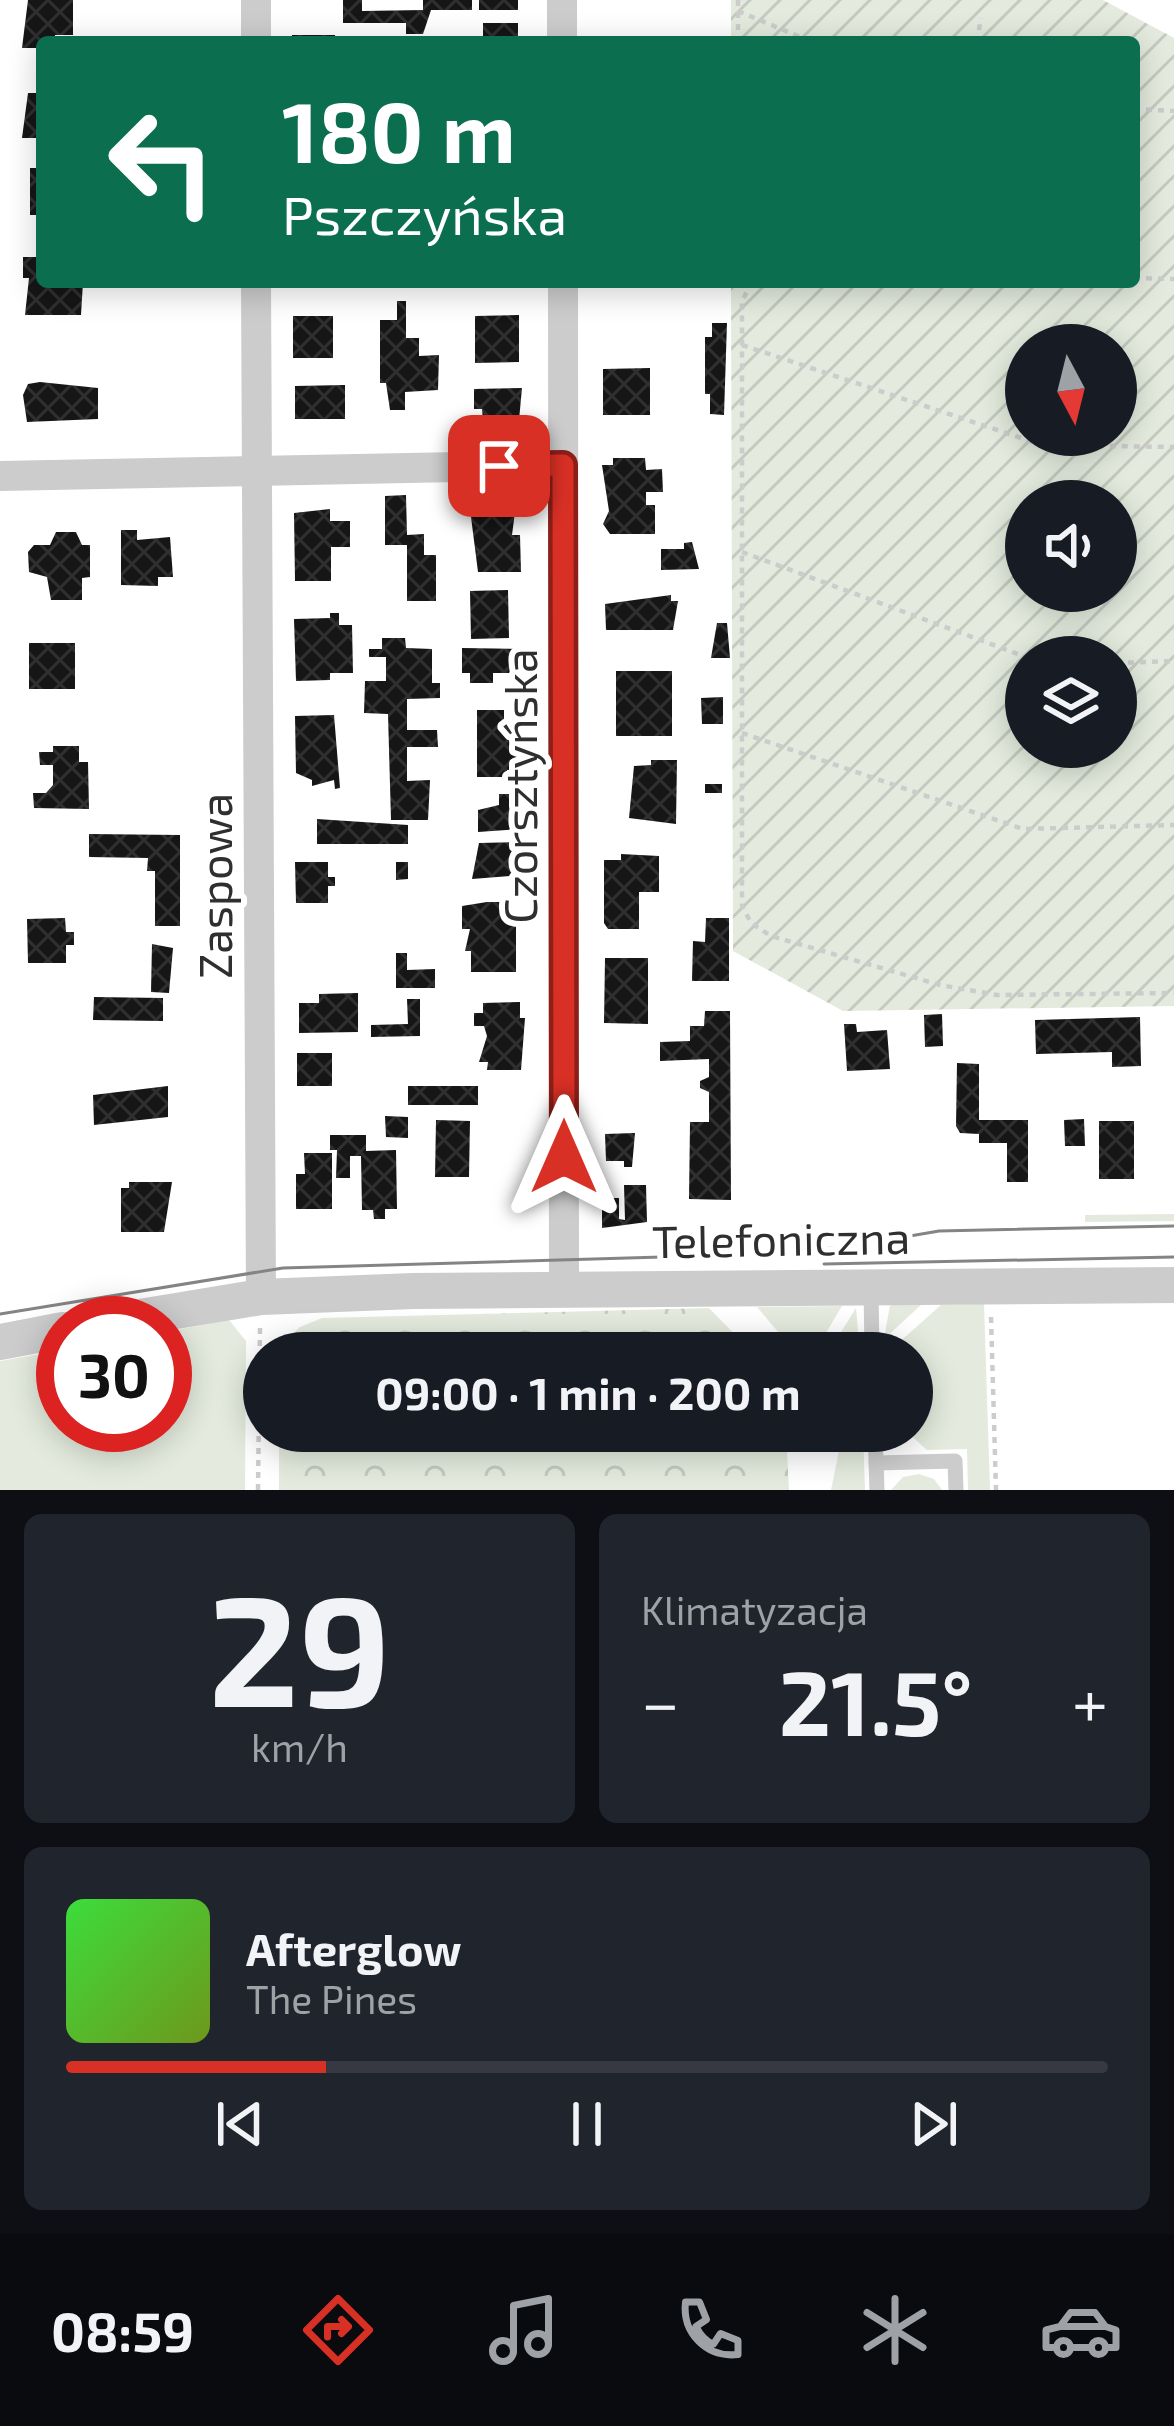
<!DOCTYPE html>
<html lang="pl">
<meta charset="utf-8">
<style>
:root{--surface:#171b24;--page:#20242c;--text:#f1f3f6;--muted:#9ea1a6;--line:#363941;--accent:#d93025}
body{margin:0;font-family:"Exo 2",sans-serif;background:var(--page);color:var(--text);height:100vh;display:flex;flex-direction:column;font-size:45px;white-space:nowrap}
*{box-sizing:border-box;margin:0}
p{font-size:39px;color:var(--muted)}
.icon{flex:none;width:66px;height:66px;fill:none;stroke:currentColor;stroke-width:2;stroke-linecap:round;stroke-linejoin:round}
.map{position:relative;height:1490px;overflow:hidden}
.panel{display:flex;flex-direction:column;gap:24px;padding:24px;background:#0d0f14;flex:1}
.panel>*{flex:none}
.hud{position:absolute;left:36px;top:36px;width:1104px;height:252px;border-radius:12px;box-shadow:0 6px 30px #0003;background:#0b6e4f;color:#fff;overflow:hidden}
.needle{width:78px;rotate:173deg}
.buttons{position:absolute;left:1005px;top:324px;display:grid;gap:24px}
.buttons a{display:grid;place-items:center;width:132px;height:132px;border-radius:50%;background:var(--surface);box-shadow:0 6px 30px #0003;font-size:60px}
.speed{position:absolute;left:36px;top:1296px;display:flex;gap:24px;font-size:60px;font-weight:700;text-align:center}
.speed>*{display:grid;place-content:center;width:156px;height:156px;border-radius:50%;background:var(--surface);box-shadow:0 6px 30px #0003;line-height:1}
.speed .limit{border:18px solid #d22;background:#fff;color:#111}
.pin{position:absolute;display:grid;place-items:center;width:102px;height:102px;color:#fff;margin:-51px;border-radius:24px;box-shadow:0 6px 18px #0006}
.me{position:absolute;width:132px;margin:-66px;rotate:0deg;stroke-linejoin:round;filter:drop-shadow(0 0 9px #0008)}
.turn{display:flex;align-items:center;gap:42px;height:252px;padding:0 48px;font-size:54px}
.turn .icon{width:156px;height:156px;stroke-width:2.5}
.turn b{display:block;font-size:84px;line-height:102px}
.big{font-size:90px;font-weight:700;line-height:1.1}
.panel .widget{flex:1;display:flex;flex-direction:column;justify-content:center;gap:18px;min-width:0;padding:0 42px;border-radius:18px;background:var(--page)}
.panel .dial{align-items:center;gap:0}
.dial b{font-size:156px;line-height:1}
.song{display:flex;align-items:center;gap:36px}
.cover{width:144px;height:144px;border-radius:18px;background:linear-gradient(135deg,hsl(120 70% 55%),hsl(80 70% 35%))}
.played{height:12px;border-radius:6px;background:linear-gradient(90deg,var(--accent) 25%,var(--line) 25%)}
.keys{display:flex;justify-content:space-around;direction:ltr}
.heat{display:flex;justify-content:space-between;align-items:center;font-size:66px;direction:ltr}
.panel .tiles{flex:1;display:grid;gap:24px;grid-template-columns:1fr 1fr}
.widget:last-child{grid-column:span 2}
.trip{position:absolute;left:243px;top:1332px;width:690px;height:120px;border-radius:60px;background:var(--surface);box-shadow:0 6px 30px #0003;font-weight:700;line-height:120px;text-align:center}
.tabs{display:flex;height:192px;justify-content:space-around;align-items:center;background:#090b0e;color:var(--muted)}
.tabs .icon{width:84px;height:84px}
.tabs .selected{color:var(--accent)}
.tabs b{font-size:54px;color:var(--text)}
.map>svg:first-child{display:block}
</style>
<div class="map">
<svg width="1174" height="1490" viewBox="0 0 1174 1490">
<defs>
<pattern id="forest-crowns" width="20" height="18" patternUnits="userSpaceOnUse" patternTransform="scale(3)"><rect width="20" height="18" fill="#e4ebde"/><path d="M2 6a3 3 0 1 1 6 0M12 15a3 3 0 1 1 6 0" fill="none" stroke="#c4cabf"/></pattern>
<pattern id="garden-furrows" width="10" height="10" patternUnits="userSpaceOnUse" patternTransform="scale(3)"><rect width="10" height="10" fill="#e4ebde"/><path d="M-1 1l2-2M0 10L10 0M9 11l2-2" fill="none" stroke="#c4cabf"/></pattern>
<pattern id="building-cross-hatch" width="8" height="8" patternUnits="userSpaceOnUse" patternTransform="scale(3)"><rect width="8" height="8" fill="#161616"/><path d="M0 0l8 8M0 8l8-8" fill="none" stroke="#303030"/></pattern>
</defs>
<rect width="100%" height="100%" fill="#fff"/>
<!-- green -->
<g fill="#e4ebde">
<path d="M 1174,1214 L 1174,1221 L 1085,1222 L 1085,1215 Z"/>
<path d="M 984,1304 L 990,1490 L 968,1490 L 967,1449 L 927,1450 L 906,1431 L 912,1431 L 912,1353 L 887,1353 L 941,1305 Z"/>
<path d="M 890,1305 L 921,1305 L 884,1339 Z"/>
<path d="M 842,1306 L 814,1353 L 796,1353 L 757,1307 Z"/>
<path d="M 856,1308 L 860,1353 L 828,1353 Z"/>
<path d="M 229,1320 L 246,1341 L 245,1490 L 0,1490 L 0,1361 L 63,1350 L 63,1425 L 165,1425 L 165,1332 Z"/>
<path d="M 843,1431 L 863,1431 L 865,1490 L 831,1490 Z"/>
<path d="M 919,1474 L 934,1479 L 942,1490 L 891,1490 L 903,1477 Z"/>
</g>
<!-- forest -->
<g fill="url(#forest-crowns)">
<path d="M 709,1308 L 753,1353 L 280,1353 L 280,1345 L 300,1327 L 322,1318 Z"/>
<path d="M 279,1431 L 786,1431 L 789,1490 L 279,1490 Z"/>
</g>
<!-- garden -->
<path fill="url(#garden-furrows)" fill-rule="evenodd" d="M 731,0 L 1103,0 L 1174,38 L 1174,1006 L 843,1011 L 733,951 L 731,282 L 1134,282 L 1134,42 L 731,42 ZM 1026,345 L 1116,345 L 1116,435 L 1026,435 ZM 1026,501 L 1116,501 L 1116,591 L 1026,591 ZM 1026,657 L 1116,657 L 1116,747 L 1026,747 Z"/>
<!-- building -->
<g fill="url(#building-cross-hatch)">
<path d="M 28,0 L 73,0 L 73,35 L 55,35 L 55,42 L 42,42 L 42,48 L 22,48 Z"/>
<path d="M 343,0 L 362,0 L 362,11 L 423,10 L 423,0 L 472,0 L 472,10 L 431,10 L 423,34 L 406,34 L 406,23 L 343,23 Z"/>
<rect x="479" y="0" width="39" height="10"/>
<path d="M 483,23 L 518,23 L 518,42 L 473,42 L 473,37 L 483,37 Z"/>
<path d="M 292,35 L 335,35 L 335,42 L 291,42 Z"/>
<rect x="138" y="37" width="46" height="5"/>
<path d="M 28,93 L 42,93 L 42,138 L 22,138 Z"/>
<rect x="30" y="168" width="12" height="47"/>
<path d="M 23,257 L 42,257 L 42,282 L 83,282 L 81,315 L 25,315 L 29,278 L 23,278 Z"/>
<path d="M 397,301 L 406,301 L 406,338 L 419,338 L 419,356 L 439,355 L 438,390 L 405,392 L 405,410 L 390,410 L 386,383 L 380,383 L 380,320 L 397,320 Z"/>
<path d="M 519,315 L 519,362 L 475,363 L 475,316 Z"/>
<rect x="293" y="316" width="40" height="42"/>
<path d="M 712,323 L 727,323 L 724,415 L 710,414 L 710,394 L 705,394 L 705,337 L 712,337 Z"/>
<path d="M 650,368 L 650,415 L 603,415 L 603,369 Z"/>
<path d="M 40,382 L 98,388 L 98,419 L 27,422 L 23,395 L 28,384 Z"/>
<path d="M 345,385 L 345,419 L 295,419 L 295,386 Z"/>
<path d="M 522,388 L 519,420 L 483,421 L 482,409 L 474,409 L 474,389 Z"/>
<path d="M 613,458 L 645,458 L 646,470 L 662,469 L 663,492 L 646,492 L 646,505 L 655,505 L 655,534 L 610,534 L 603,524 L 609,511 L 602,465 L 613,465 Z"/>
<path d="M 406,495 L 407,535 L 424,534 L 424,555 L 436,555 L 436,601 L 407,601 L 407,545 L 385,545 L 385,496 Z"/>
<path d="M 330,509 L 330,521 L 350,521 L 350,547 L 331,547 L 331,581 L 295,581 L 294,513 Z"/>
<path d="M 498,512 L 515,512 L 512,535 L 520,535 L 521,572 L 478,572 L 471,517 L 498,516 Z"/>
<path d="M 121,530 L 137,530 L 137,540 L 170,537 L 173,577 L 158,577 L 158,586 L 121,585 Z"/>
<path d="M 56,532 L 76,532 L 82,545 L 90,545 L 90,577 L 82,578 L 82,600 L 51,600 L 47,577 L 29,572 L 28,552 L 34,545 L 50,545 Z"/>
<path d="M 692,542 L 699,569 L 661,570 L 661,549 L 684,549 L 684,543 Z"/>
<path d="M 508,590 L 509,638 L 471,639 L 470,591 Z"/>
<path d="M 671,595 L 671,601 L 678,601 L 673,630 L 606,630 L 605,604 Z"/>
<path d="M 330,613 L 339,613 L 339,625 L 352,625 L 353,673 L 330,673 L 330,680 L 296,681 L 294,619 L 330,618 Z"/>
<path d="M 717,623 L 727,623 L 730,658 L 711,658 Z"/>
<path d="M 382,638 L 405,638 L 406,648 L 432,649 L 432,683 L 440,683 L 440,698 L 407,699 L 407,730 L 437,730 L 438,747 L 407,747 L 407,781 L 430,780 L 428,820 L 391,820 L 388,714 L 364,713 L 365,681 L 386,681 L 386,657 L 369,657 L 369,649 L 382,649 Z"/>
<rect x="29" y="643" width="46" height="46"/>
<path d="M 462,648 L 520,649 L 520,673 L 493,673 L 493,683 L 470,683 L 470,673 L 462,673 Z"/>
<rect x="616" y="671" width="56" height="65"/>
<path d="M 723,697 L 723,724 L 702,724 L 701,698 Z"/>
<path d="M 477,710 L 504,710 L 504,722 L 520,722 L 520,770 L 507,770 L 507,777 L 477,777 Z"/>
<path d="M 334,715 L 340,788 L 335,789 L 334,780 L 312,786 L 312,780 L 296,773 L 295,716 Z"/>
<path d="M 53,746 L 79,746 L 79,762 L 88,762 L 89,809 L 34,808 L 33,793 L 46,793 L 53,785 L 53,765 L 40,765 L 39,752 L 53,752 Z"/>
<path d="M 651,760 L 677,760 L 676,824 L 629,818 L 634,766 L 651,765 Z"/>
<rect x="705" y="784" width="17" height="9"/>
<path d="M 499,794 L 521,794 L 521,829 L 478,832 L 478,810 L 499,805 Z"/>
<path d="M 317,819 L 408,825 L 408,844 L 317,844 Z"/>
<path d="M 89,834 L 180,835 L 180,926 L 155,926 L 155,871 L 147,871 L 148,858 L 89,857 Z"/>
<path d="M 521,842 L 522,875 L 472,879 L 479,843 Z"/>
<path d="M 621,854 L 659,856 L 659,892 L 639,892 L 639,929 L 608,929 L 604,923 L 604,860 L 621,860 Z"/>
<path d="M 295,862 L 328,862 L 328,877 L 335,877 L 335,886 L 328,886 L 328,903 L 296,903 Z"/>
<path d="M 396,862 L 408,862 L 408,879 L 396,880 Z"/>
<path d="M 487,902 L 500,902 L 500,913 L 516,913 L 516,972 L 471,972 L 471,951 L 465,951 L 470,929 L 462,929 L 462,906 Z"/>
<path d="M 65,918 L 66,932 L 74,932 L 74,945 L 66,945 L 66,963 L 28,963 L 27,919 Z"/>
<path d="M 706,918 L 729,918 L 729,981 L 692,981 L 693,941 L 705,942 Z"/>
<path d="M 152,944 L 173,948 L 169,993 L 151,992 Z"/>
<path d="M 396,953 L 407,953 L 407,970 L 435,969 L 435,988 L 396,988 Z"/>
<path d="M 605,958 L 648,958 L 648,1024 L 604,1023 Z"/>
<path d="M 358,993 L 358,1032 L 299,1033 L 299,1003 L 319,1003 L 319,994 Z"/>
<path d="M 94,997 L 163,998 L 163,1021 L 93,1020 Z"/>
<path d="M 407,999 L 420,999 L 420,1036 L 371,1037 L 371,1025 L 408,1024 Z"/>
<path d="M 520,1002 L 520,1018 L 525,1018 L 521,1070 L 487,1070 L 488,1062 L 479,1062 L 487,1036 L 484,1026 L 474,1026 L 474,1013 L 483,1013 L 483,1003 Z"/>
<path d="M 705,1011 L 730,1011 L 731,1200 L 689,1199 L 690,1122 L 709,1122 L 709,1092 L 700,1088 L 700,1081 L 709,1077 L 709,1059 L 660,1061 L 660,1042 L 690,1041 L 690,1026 L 704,1026 Z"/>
<path d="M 942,1014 L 943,1046 L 925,1047 L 924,1015 Z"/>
<path d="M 1140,1017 L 1141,1066 L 1112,1067 L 1112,1052 L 1036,1054 L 1035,1020 Z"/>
<path d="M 844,1024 L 856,1024 L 857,1032 L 887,1030 L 890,1069 L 847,1071 Z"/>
<rect x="297" y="1053" width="35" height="33"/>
<path d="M 957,1063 L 979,1064 L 979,1120 L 1028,1120 L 1028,1182 L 1007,1182 L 1007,1143 L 979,1143 L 979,1134 L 960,1133 L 956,1126 Z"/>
<path d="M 168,1086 L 168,1117 L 94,1125 L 93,1095 Z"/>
<rect x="408" y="1086" width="70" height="19"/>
<path d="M 385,1116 L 408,1117 L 408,1138 L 386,1137 Z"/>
<path d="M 1084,1119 L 1085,1146 L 1065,1146 L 1064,1120 Z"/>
<path d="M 436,1120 L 470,1121 L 469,1177 L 435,1177 Z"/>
<rect x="1099" y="1121" width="35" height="58"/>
<path d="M 635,1133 L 632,1167 L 624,1167 L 624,1161 L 606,1161 L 605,1134 Z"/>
<path d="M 330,1135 L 366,1135 L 366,1151 L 396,1150 L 397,1209 L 385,1209 L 385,1219 L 374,1219 L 373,1210 L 362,1210 L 361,1156 L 350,1156 L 350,1178 L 336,1178 L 337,1150 L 330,1150 Z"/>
<path d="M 304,1153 L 332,1153 L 332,1209 L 296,1209 L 296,1174 L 305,1174 Z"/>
<path d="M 129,1182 L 172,1182 L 164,1232 L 121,1232 L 121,1188 L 129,1188 Z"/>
<path d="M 624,1185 L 646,1185 L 647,1222 L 602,1228 L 602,1198 L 619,1198 L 619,1219 L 625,1220 Z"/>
</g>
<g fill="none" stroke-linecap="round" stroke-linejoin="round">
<!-- path -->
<g stroke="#ccc" stroke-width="4.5" stroke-dasharray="6 6" stroke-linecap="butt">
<path d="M 738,0 L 738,42"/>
<path d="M 738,11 L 812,42"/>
<path d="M 881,42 L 884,36 L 899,42"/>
<path d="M 977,42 L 981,18"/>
<path d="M 1134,109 L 1174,111"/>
<path d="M 1134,278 L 1174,279"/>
<path d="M 752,282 L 742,301 L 742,906 L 751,923 L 771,936 L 940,985 L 997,995 L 1174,993"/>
<path d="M 742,345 L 1042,445 L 1174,447"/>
<path d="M 742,552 L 1026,657"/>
<path d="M 1116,663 L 1174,661"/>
<path d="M 742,733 L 1023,829 L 1174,825"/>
<path d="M 991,1317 L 996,1490"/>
<path d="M 258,1490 L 260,1328"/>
</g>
<!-- service -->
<g stroke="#ccc" stroke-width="15">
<path d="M 871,1288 L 872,1353"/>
<path d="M 875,1431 L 877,1490"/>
<path d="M 876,1463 L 955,1461 L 956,1490"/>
</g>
<!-- minor -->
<g stroke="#ccc" stroke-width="30">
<path d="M 562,0 L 562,42"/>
<path d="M 256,42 L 256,0"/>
<path d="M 256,282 L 261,1297"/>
<path d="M 563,282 L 564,1289"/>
<path d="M 0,476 L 563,465"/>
</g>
<!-- tertiary -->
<g stroke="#ccc" stroke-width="36">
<path d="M 104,1323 L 261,1297 L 413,1291 L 1174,1285"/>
<path d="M 0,1342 L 63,1330"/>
</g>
<!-- tram -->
<g stroke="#848484" stroke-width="3">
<path d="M 824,1264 L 1174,1257"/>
<path d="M 0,1314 L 283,1268 L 730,1255 L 846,1247 L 939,1231 L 1174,1226"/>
</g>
</g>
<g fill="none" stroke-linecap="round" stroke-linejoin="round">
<defs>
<path id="route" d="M 499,466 L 563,465 L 564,1157"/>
</defs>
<!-- route casing -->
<use href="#route" stroke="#8d1f18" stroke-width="30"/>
<!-- route -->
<use href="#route" stroke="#d93025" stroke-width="21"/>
</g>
<g text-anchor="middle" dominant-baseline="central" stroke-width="12" stroke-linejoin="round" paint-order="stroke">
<!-- street labels -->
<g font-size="45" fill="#2f2f2f" stroke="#fff">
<text transform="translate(519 786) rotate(-90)">Czorsztyńska</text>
<text transform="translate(214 886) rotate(-90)">Zaspowa</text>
<text transform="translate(781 1238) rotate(-1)">Telefoniczna</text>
</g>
</g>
</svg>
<div class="buttons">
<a><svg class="needle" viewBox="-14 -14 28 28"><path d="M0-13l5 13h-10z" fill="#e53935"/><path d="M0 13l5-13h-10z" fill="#9ea1a6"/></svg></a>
<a><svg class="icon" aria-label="sound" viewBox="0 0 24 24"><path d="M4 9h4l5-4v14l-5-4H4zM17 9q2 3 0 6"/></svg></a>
<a><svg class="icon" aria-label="layers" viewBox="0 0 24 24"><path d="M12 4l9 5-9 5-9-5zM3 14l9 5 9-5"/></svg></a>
</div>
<div class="speed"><div class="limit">30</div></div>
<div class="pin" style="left:499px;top:466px;background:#d93025"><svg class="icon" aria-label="arrive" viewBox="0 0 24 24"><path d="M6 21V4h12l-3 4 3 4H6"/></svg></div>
<svg class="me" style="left:564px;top:1157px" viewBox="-20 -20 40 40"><path d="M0-17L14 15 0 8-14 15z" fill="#d93025" stroke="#fff" stroke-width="4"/></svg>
<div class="trip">09:00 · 1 min · 200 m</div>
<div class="hud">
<div class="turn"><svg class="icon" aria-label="left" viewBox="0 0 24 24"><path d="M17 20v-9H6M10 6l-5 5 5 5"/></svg><div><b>180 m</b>Pszczyńska</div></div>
</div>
</div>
<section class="panel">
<div class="tiles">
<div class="widget dial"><b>29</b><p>km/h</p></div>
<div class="widget"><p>Klimatyzacja</p>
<div class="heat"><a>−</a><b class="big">21.5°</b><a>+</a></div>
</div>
<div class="widget">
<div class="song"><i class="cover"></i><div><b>Afterglow</b><p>The Pines</p></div></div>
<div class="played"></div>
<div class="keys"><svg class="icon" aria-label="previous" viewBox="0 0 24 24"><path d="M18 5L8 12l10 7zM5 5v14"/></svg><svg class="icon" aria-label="pause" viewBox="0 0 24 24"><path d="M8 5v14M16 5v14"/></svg><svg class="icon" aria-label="next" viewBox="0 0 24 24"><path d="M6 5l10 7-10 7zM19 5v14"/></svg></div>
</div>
</div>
</section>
<nav class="tabs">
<b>08:59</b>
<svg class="icon selected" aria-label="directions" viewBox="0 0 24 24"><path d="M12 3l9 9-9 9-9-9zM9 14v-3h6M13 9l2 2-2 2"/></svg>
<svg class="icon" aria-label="music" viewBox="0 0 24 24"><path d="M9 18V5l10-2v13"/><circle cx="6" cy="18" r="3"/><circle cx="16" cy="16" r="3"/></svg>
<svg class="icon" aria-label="phone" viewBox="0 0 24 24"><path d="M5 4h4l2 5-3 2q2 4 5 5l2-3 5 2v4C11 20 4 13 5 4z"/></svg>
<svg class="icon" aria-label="climate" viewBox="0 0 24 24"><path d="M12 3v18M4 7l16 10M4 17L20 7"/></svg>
<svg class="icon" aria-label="car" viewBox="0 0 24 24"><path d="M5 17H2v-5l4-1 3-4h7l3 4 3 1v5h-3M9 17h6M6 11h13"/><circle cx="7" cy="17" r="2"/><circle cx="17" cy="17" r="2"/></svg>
</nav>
